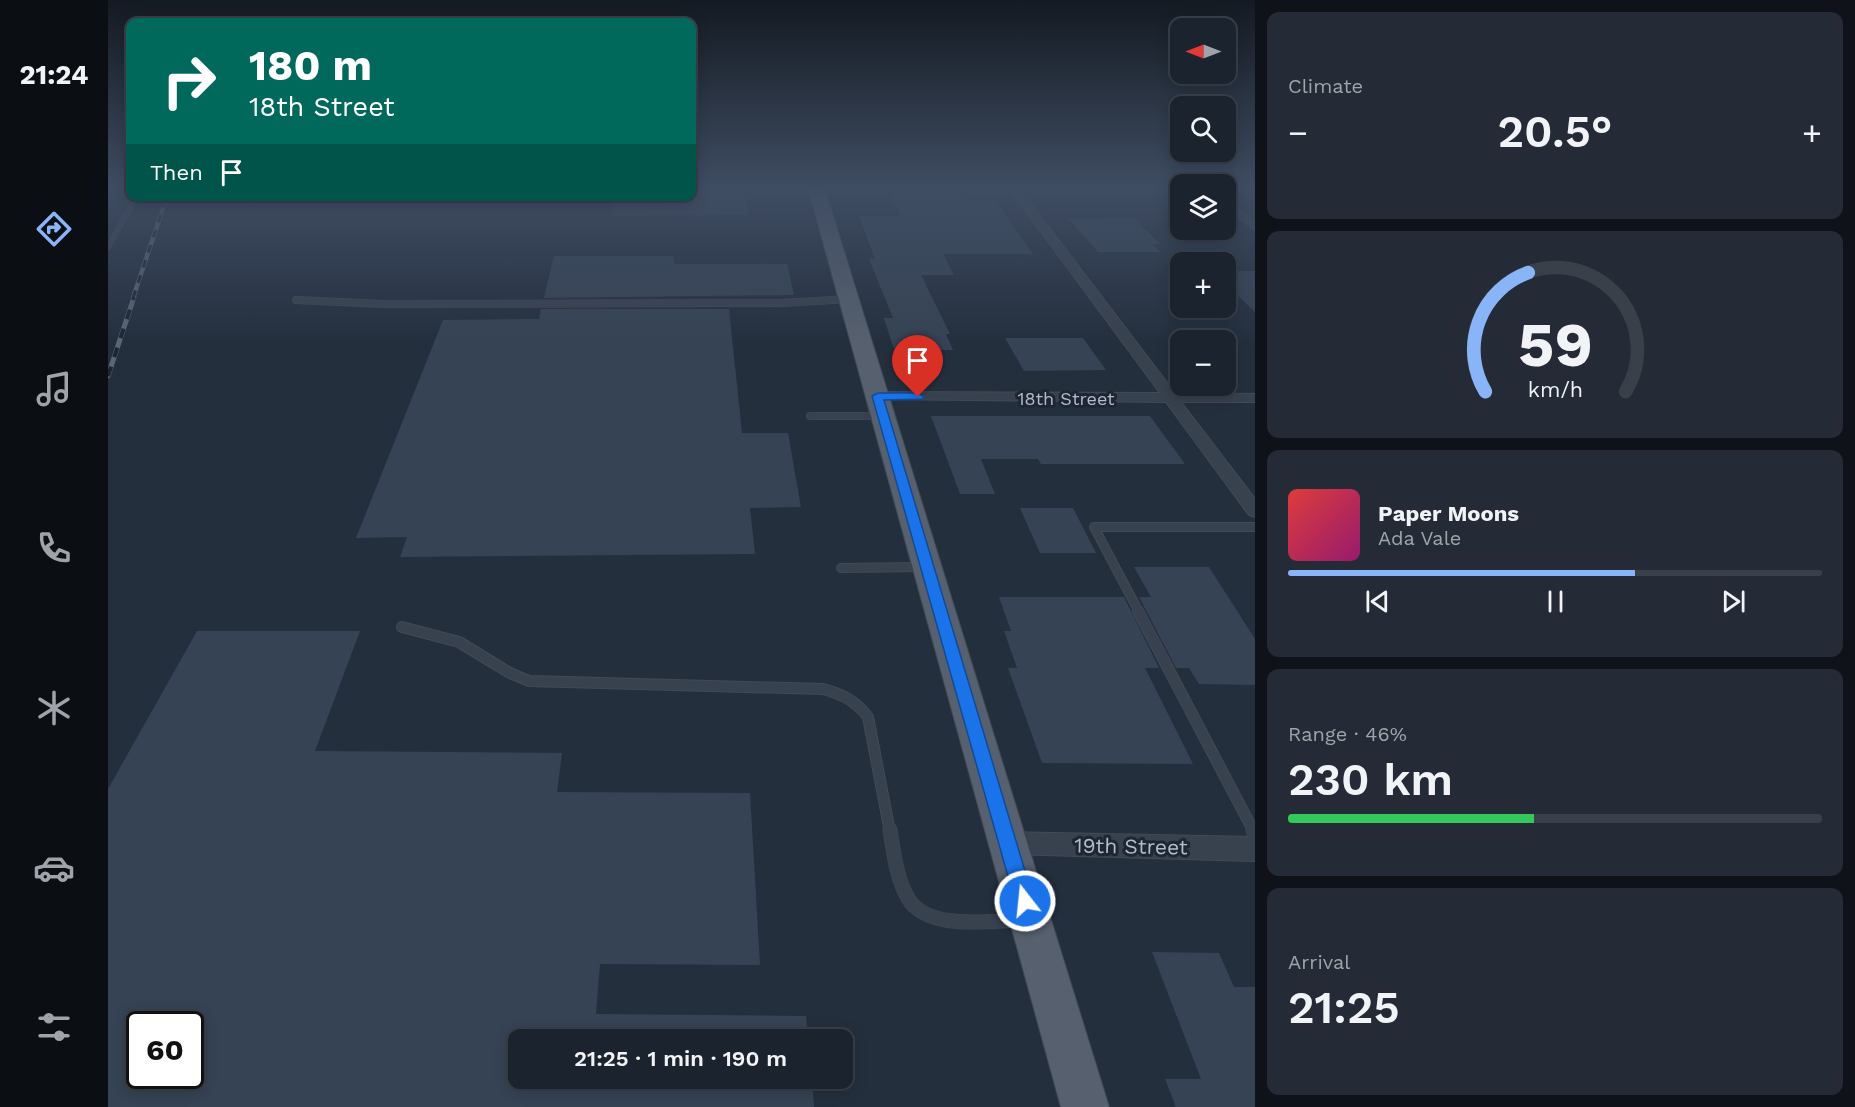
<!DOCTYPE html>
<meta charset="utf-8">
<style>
:root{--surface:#1b232e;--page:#242b36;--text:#f1f3f6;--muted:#a0a4aa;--line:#39404a;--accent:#8ab4f8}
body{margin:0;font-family:"Work Sans",sans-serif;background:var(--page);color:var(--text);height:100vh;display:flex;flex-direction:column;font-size:22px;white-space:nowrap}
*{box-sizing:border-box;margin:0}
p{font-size:20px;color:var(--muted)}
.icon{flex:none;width:33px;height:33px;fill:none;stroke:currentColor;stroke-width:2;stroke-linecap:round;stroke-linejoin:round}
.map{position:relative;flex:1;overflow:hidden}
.sheet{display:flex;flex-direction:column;gap:12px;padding:12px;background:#0f1319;width:600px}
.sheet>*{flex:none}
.banner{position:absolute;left:18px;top:18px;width:570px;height:183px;border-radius:12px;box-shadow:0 3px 15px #0003,0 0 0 2px var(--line);background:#00695c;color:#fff;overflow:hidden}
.needle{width:39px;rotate:270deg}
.tools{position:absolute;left:1062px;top:18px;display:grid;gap:12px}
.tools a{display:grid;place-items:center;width:66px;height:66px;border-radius:12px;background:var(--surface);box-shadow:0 3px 15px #0003,0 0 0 2px var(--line);font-size:30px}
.speed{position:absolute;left:18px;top:1011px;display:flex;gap:12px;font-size:30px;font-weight:700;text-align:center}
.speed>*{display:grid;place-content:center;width:78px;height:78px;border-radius:50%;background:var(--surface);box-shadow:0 3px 15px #0003,0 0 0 2px var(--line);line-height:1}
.speed .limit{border:3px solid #111;border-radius:9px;background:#fff;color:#111}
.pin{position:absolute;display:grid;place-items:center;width:51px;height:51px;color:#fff;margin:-62px -26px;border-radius:50% 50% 50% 0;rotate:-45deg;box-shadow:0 0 6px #0007}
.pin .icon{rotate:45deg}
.me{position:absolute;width:66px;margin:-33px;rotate:344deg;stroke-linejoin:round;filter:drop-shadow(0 0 4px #0008)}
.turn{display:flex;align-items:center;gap:21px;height:126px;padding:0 24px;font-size:27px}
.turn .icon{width:78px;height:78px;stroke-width:2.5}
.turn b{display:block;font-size:42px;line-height:51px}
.then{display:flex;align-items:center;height:57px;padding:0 24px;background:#0003;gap:12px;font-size:22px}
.big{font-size:45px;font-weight:600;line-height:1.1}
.sheet .card{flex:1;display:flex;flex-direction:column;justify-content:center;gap:9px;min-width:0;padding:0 21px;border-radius:12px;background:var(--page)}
.sheet .dial{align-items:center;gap:0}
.dial svg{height:156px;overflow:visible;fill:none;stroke:var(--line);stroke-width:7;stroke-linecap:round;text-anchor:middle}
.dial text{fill:var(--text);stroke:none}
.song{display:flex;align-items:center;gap:18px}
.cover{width:72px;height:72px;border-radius:9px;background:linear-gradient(135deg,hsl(0 70% 55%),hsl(320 70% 35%))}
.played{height:6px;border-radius:3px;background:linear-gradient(90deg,var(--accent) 65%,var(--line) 65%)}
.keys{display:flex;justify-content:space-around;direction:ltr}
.heat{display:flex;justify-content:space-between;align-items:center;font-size:33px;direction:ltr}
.charge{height:9px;border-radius:4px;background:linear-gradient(90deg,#34c759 46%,var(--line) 0)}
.trip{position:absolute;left:400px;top:1029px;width:345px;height:60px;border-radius:12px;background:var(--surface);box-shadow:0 3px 15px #0003,0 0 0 2px var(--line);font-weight:600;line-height:60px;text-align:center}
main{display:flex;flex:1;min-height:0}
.tab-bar{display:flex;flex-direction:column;width:108px;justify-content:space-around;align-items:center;background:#0b0e12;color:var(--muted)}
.tab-bar .icon{width:42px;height:42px}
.tab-bar .active{color:var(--accent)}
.tab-bar b{font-size:27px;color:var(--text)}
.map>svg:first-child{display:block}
</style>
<main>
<nav class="tab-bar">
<b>21:24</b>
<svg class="icon active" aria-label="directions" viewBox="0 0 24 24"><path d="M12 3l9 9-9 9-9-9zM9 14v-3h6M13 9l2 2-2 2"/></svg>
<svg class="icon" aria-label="music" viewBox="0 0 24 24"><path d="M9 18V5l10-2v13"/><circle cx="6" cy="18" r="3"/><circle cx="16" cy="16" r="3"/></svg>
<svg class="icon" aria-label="phone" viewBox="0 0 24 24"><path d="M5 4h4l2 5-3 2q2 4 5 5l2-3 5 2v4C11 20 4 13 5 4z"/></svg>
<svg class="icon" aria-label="climate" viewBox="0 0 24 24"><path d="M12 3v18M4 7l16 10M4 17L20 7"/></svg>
<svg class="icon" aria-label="car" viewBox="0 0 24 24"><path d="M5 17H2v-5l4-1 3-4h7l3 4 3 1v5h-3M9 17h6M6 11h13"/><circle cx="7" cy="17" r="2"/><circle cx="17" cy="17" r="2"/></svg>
<svg class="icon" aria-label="filters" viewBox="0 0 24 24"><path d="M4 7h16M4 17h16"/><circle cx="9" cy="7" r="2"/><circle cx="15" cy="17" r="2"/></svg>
</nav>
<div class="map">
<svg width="1147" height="1107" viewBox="0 0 1147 1107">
<rect width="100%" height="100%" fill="#242f3e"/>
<!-- building -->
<g fill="#364354" fill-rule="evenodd">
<path d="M 584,187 L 635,187 L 640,215 L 504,216 L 507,196 L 584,196 Z"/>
<path d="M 781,191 L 849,191 L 855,200 L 887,200 L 925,254 L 835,254 L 846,275 L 813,275 L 842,334 L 838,334 L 845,350 L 786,350 L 776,318 L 785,318 L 761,259 L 767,259 L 751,216 L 792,216 Z"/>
<path d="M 1026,218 L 1052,244 L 1044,244 L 1052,252 L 990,252 L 961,219 Z"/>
<path d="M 446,256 L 565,256 L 566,264 L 679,264 L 686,295 L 436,298 Z"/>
<path d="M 1118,271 L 1147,271 L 1147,312 L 1124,290 L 1118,290 Z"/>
<path d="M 433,309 L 621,309 L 634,433 L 680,433 L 693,507 L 642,508 L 647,554 L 292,557 L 299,537 L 248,538 L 335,320 L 431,319 Z"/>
<path d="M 897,338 L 975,338 L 998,370 L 916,371 Z"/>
<path d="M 823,416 L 1042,416 L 1077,464 L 933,464 L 930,459 L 873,459 L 887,494 L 852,494 Z"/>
<path d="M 912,508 L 965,508 L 988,553 L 932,553 Z"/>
<path d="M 1026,567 L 1101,567 L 1147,639 L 1147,685 L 1091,684 L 1081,668 L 1068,668 L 1031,597 L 1043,597 Z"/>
<path d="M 891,597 L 1016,597 L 1051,668 L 1037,668 L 1085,764 L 934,763 L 900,668 L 909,668 L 896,631 L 903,631 Z"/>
<path d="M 89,631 L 252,631 L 207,751 L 454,753 L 449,792 L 642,793 L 652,965 L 492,964 L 488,1014 L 698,1016 L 700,1040 L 411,1040 L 411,1078 L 704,1078 L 706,1107 L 0,1107 L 0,789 ZM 32,1024 L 82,1024 L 82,1076 L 32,1076 Z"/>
<path d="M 1044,952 L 1111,953 L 1126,987 L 1147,987 L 1147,1107 L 1068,1107 L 1057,1079 L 1093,1079 Z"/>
</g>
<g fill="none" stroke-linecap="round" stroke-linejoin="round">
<defs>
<path id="lane-far4" d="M 0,247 L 29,196"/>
<g id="lane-far3">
<path d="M 188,300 L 275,304 L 674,303 L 741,299"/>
<path d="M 702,416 L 773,416"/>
</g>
<g id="lane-far2">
<path d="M 733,568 L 815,567"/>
<path d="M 1031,612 L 986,527 L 1147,527"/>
</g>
<g id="lane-far1">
<path d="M 1030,611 L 1146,832"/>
<path d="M 294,627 L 351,642 L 402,673 L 421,681 L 715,689 C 734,694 748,701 760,717 L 782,832"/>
</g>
<g id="lane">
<path d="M 782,830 C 786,853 788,878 800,898 C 818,931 882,921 914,920"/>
<path d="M 1145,830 L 1147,834"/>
</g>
<g id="street">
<path d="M 900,187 L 910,187 L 1067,393 L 1147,394 L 1147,402 L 1073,402 L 1147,499 L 1147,517 L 1141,515 L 1058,402 L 765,399 L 763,396 L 770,392 L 1052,393 Z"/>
<path d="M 1118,200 L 1147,222 L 1147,230 L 1118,208 Z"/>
<path d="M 900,832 L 1147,837 L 1147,861 L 900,854 L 891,851 L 888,843 L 891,835 Z"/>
</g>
<path id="primary" d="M 700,187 L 716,187 L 1001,1107 L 953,1107 Z"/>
</defs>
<!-- lane-far4 casing -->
<use href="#lane-far4" stroke="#414a57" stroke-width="6"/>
<!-- lane-far3 casing -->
<use href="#lane-far3" stroke="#414a57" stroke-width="8"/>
<!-- lane-far2 casing -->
<use href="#lane-far2" stroke="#414a57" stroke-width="10"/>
<!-- lane-far1 casing -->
<use href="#lane-far1" stroke="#414a57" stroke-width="12"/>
<!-- lane casing -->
<use href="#lane" stroke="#414a57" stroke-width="15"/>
<!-- street casing -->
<use href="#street" stroke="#414a57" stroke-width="2"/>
<!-- primary casing -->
<use href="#primary" stroke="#414a57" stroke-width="2"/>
<!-- lane-far4 -->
<use href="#lane-far4" stroke="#38414e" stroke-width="5"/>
<!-- lane-far3 -->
<use href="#lane-far3" stroke="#38414e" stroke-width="7"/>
<!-- lane-far2 -->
<use href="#lane-far2" stroke="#38414e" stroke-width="8"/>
<!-- lane-far1 -->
<use href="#lane-far1" stroke="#38414e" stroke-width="10"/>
<!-- lane -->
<use href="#lane" stroke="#38414e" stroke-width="14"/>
<!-- street -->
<use href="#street" fill="#38414e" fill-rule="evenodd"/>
<!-- primary -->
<use href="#primary" fill="#56606e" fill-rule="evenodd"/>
<defs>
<path id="rail-far1" d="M 25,298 L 59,196"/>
<path id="rail" d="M 0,376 L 26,297"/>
</defs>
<!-- rail-far1 casing -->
<use href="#rail-far1" stroke="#5a6575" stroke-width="4.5"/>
<!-- rail casing -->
<use href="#rail" stroke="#5a6575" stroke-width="5"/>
<!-- rail-far1 -->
<use href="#rail-far1" stroke="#1d2633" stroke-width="3" stroke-dasharray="8" stroke-linecap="butt"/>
<!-- rail -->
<use href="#rail" stroke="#1d2633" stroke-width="4" stroke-dasharray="10" stroke-linecap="butt"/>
</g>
<!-- sky -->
<linearGradient id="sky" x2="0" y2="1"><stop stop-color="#141a22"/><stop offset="0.55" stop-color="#3f4d63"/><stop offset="1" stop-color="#3f4d63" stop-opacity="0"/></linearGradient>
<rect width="1147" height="342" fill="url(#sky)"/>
<!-- route -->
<path fill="#1a73e8" stroke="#114b97" stroke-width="1.5" d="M 810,393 L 816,397 L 814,399 L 776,400 L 926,901 L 924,908 L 917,911 L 910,908 L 907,901 L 764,396 L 770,393 Z"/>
<g text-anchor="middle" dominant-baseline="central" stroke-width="6" stroke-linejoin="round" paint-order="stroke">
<!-- street labels -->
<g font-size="18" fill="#b4bcc9" stroke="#1d2633">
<text x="958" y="398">18th Street</text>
</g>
<!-- near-street labels -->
<g font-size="21" fill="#b4bcc9" stroke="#1d2633">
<text transform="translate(1023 846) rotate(1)">19th Street</text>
</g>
</g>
</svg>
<div class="tools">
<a><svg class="needle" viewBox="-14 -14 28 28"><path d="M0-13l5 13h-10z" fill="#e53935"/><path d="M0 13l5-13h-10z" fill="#a0a4aa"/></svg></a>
<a><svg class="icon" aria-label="search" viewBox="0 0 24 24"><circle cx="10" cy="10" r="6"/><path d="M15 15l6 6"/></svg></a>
<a><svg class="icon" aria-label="layers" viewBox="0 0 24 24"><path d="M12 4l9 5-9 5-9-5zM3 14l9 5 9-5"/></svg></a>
<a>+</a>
<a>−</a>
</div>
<div class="speed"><div class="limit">60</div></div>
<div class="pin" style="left:810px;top:397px;background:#d93025"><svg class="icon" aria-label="arrive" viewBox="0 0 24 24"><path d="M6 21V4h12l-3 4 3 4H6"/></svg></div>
<svg class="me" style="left:917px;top:901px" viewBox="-20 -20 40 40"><circle r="17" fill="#1a73e8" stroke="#fff" stroke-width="3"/><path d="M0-11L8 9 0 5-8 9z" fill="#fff"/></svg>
<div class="trip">21:25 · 1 min · 190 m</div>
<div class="banner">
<div class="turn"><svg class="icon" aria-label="right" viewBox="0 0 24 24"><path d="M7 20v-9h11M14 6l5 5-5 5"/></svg><div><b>180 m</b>18th Street</div></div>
<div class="then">Then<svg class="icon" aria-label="arrive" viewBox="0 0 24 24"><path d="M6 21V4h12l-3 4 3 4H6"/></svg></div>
</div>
</div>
<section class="sheet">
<div class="card"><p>Climate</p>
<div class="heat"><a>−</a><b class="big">20.5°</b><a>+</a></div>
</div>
<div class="card dial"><svg viewBox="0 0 100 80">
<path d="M14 69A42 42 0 1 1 86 69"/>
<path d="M14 69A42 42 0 0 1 36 8" stroke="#8ab4f8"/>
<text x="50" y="56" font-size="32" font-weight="700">59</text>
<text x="50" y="72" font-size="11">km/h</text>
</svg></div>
<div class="card">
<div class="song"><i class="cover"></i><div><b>Paper Moons</b><p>Ada Vale</p></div></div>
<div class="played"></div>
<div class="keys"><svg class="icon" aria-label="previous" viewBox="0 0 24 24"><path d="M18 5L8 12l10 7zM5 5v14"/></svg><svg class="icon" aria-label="pause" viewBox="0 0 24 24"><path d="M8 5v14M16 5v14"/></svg><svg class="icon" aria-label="next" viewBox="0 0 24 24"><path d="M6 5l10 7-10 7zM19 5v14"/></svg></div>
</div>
<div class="card"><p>Range · 46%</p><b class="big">230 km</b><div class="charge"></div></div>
<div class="card"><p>Arrival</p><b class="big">21:25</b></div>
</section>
</main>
